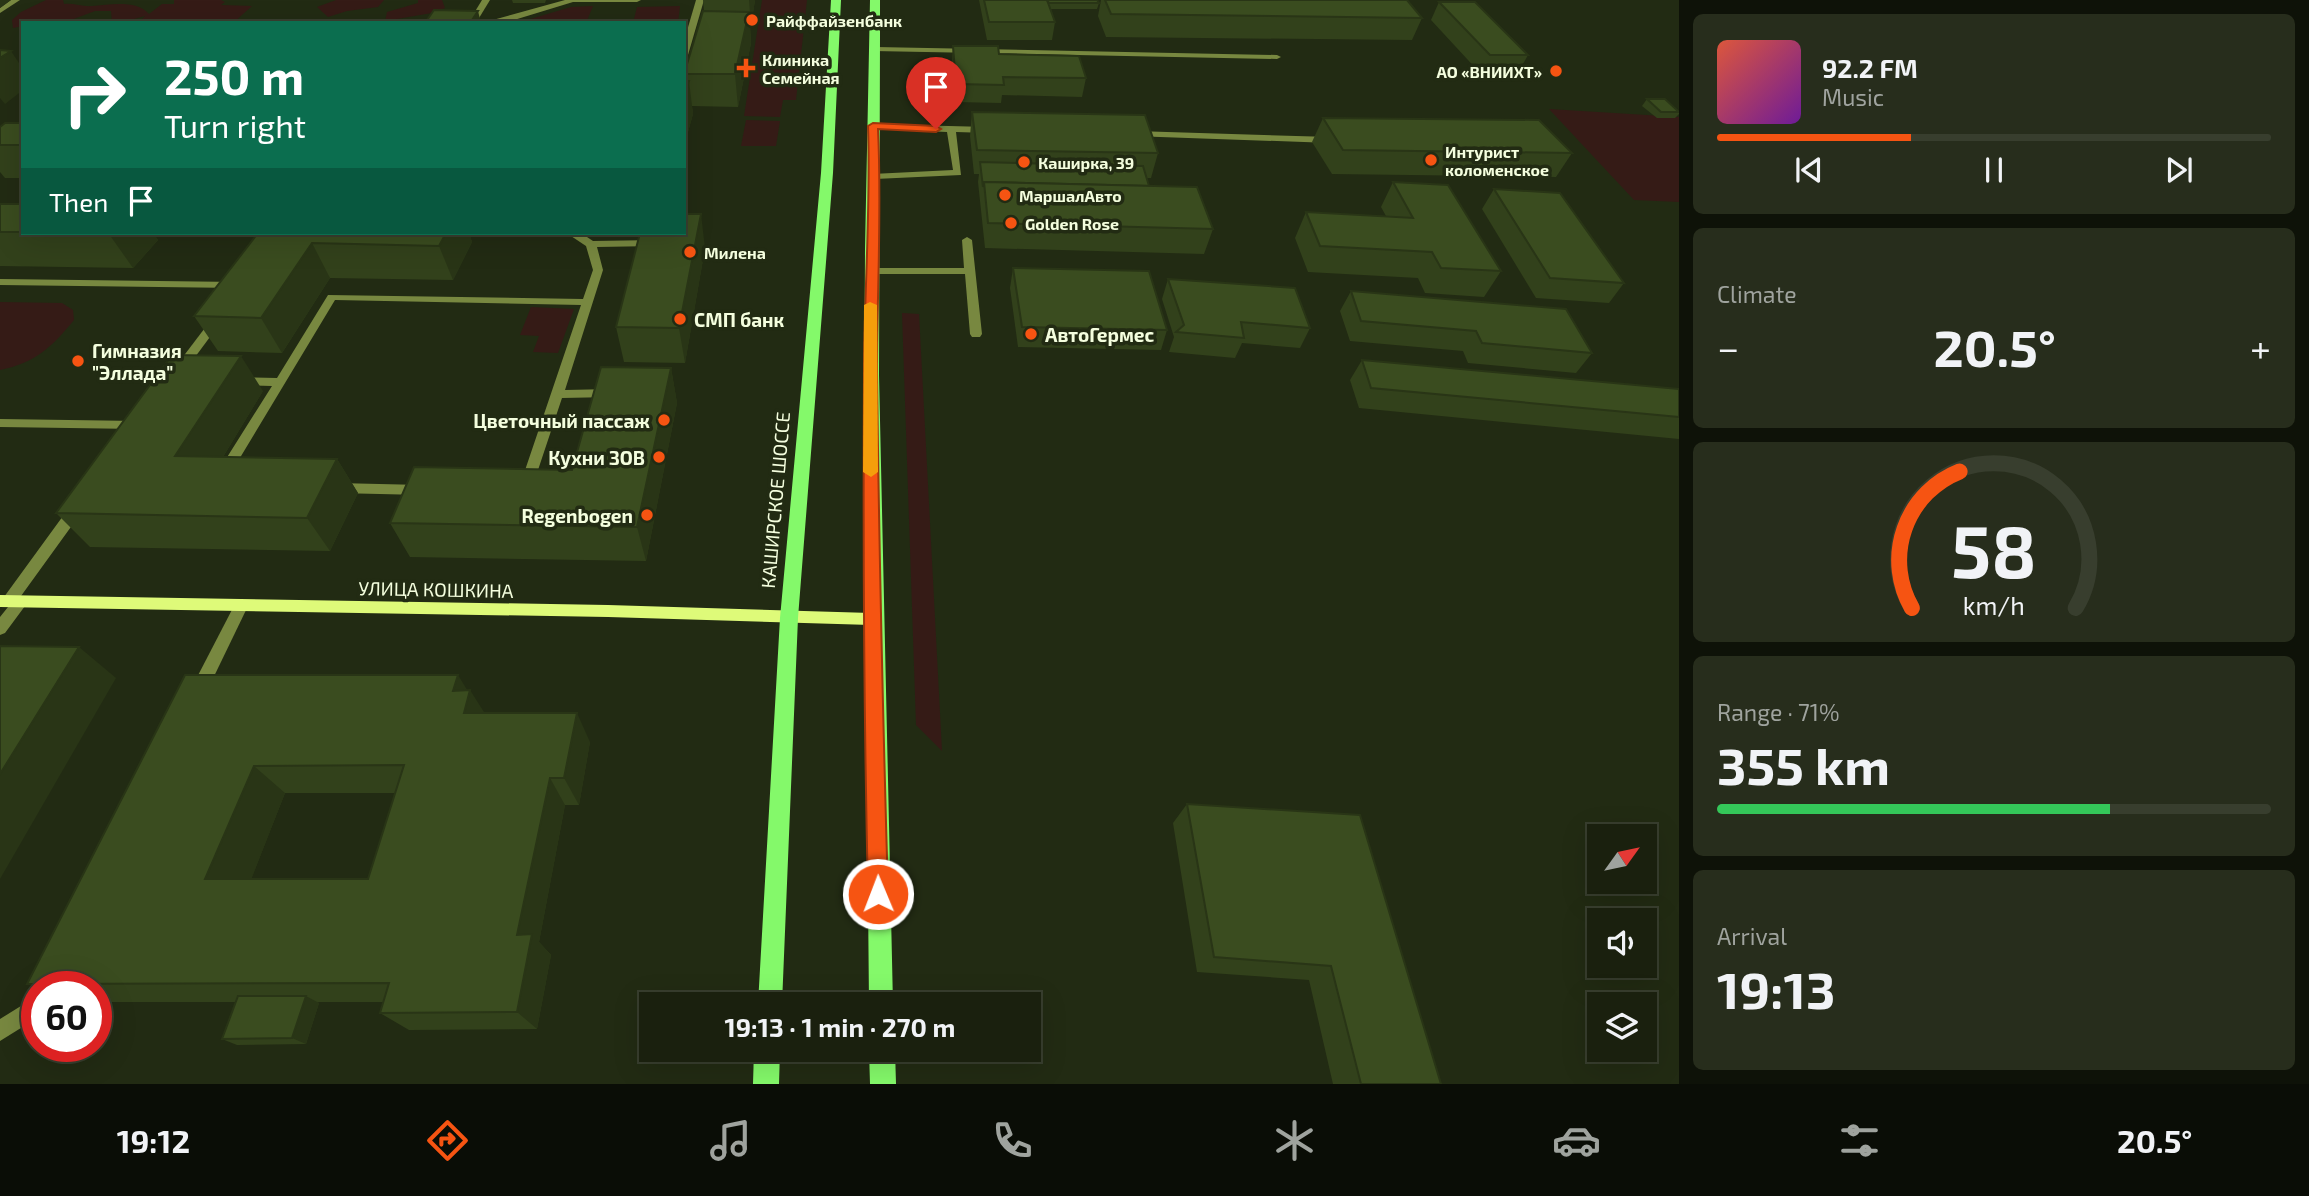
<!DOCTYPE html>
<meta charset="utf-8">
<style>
:root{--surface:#1a200e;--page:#272d1c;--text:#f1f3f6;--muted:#9fa39e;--line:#383e2e;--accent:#f65412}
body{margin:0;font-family:"Exo 2",sans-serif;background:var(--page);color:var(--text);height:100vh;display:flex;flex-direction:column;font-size:26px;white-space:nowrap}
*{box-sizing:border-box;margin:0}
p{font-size:23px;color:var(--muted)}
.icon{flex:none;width:38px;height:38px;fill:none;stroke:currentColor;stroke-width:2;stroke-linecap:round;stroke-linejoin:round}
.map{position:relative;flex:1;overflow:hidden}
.sheet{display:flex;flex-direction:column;gap:14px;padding:14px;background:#0e1208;width:630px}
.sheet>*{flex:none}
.hud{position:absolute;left:21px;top:21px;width:665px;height:214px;border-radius:0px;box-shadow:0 7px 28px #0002,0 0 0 2px var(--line);background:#0b6e4f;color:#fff;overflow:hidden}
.needle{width:46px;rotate:57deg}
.controls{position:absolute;left:1587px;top:824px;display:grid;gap:14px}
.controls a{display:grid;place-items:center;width:70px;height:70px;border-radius:0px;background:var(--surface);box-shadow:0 7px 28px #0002,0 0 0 2px var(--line);font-size:35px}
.speed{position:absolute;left:21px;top:971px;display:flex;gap:14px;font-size:35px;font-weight:700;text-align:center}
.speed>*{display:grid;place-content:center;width:91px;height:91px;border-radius:50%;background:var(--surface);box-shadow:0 7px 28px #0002,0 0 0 2px var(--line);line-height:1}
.speed .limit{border:10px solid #d22;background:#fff;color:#111}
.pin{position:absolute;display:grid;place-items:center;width:60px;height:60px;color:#fff;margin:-72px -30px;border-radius:50% 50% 50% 0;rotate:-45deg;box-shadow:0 0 7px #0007}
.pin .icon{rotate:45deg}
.me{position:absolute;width:77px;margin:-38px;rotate:359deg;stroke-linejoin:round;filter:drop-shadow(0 0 5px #0008)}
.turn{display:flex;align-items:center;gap:24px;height:147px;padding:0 28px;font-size:32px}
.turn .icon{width:91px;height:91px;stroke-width:2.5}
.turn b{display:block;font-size:49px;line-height:60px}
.then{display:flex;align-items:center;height:66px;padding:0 28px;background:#0003;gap:14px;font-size:26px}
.big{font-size:52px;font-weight:700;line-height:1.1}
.sheet .tile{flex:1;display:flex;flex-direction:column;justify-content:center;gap:10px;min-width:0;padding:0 24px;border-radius:10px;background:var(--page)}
.sheet .dial{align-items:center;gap:0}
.dial svg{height:182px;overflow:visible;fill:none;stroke:var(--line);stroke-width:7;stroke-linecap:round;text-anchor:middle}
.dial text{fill:var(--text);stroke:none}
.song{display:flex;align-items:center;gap:21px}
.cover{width:84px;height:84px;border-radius:10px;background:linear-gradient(135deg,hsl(10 70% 55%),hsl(280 70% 35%))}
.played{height:7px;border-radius:4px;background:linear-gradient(90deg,var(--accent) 35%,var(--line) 35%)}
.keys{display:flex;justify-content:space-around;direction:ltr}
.heat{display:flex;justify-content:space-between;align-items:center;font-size:38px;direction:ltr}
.charge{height:10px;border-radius:5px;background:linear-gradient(90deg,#34c759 71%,var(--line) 0)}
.trip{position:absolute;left:639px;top:992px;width:402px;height:70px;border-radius:0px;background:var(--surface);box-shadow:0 7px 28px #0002,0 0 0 2px var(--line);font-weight:700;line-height:70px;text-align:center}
.tabs{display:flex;height:112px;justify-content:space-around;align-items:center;background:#0a0d06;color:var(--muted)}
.tabs .icon{width:49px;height:49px}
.tabs .on{color:var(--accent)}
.tabs b{font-size:32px;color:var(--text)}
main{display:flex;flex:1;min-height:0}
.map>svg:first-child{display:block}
</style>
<main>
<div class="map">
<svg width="1679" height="1084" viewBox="0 0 1679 1084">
<rect width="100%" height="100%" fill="#222b13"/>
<!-- green -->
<g fill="#351b16">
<path d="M 46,0 L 63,0 L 64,4 C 74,3 83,7 92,6 C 111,4 138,0 149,14 L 162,4 L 174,4 L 174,0 L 221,0 L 225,2 L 221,5 L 252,6 L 233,23 L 138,23 L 145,16 L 127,21 L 131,23 L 112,23 L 111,11 L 95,11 L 71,20 L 73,23 L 23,23 L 23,26 L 13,28 L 12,20 L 21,12 Z"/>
<path d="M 336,0 L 384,0 L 378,7 L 347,11 L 328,17 L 317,7 Z"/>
<path d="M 418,0 L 442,0 L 445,8 L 432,13 L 385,21 L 387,12 L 418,3 Z"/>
<path d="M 762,0 L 807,0 L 796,100 L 783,100 L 780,117 L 744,116 Z"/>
<path d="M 593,6 L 586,23 L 517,23 L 571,7 Z"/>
<path d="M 680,6 L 678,23 L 633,23 L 637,7 Z"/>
<path d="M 1549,109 L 1679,117 L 1679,202 L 1634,200 Z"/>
<path d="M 746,120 L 780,121 L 776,146 L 741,146 Z"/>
<path d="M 0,302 L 62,303 L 73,310 L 74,320 C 52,347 35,363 0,370 Z"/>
<path d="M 531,307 L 574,309 L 558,353 L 533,352 L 539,336 L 520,335 Z"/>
<path d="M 902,313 L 919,314 L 942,751 L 916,725 Z"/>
</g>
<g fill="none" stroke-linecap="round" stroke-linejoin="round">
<!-- service -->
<g fill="#788840" fill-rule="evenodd">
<path d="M 11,0 L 20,0 L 0,13 L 0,8 Z"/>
<path d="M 482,0 L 490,0 L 476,23 L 468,23 Z"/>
<path d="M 565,0 L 641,0 L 637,2 L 573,2 L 514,20 L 514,23 L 482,23 Z"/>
<path d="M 696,0 L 704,0 L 688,55 L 684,57 L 684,41 Z"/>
<path d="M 876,47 L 1277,55 L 1281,57 L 1277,59 L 873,51 L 872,49 Z"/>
<path d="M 870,124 L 988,127 L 992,130 L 988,133 L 956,132 L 961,175 L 875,179 L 872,178 L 872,174 L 953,170 L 947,132 L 873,129 L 870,128 Z"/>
<path d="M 1135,131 L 1331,137 L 1336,140 L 1331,143 L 1132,136 L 1131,134 Z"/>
<path d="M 447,233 L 581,233 L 593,241 L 656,240 L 661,243 L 656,246 L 597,247 L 603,270 L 565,390 L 612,389 L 618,393 L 612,397 L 562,398 L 532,488 L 522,488 L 520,485 L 581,305 L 335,300 L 229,476 L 219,476 L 217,473 L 219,470 L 272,386 L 240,385 L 234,381 L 240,377 L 277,378 L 328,295 L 583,299 L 593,270 L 586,246 L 571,236 L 452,236 Z"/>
<path d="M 967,237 L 972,240 L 982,334 L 980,337 L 972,337 L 970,334 L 965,274 L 871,274 L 866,271 L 871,268 L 964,268 L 962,240 Z"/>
<path d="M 0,279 L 238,282 L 243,285 L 238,288 L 0,285 Z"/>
<path d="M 218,314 L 224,318 L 184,372 L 176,372 L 176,366 L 214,316 Z"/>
<path d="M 0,419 L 138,421 L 144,425 L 138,429 L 0,427 Z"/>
<path d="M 337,483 L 422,485 L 429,490 L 422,495 L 337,493 L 330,488 Z"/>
<path d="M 76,504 L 81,505 L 83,509 L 81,513 L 21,596 L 25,598 L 27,602 L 25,606 L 5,633 L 0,635 L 0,617 L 8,607 L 4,605 L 2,601 L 4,597 L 71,505 Z"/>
<path d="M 241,600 L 246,602 L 248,606 L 205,695 L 199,697 L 193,695 L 191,690 L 193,685 L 236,602 Z"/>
<path d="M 37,996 L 37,1018 L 0,1041 L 0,1019 Z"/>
</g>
<!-- secondary -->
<path fill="#defa79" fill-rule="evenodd" d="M 0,595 L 608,605 L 871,613 L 876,615 L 878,619 L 876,623 L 871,625 L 608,617 L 0,607 Z"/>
<!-- primary -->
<g fill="#84f96a" fill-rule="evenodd">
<path d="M 831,0 L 841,0 L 833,173 L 798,618 L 782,1004 L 758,1004 L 780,618 L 821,173 Z"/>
<path d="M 870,0 L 880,0 L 880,36 L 879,375 L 893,1004 L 869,1004 L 864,465 L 865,249 Z"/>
<path d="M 754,1050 L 780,1050 L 779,1084 L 753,1084 Z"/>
<path d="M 869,1050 L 895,1050 L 896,1084 L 870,1084 Z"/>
</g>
</g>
<!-- wall -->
<g fill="#32411b" fill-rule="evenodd">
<path d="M 512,0 L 546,0 L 545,3 L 513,3 Z"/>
<path d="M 703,0 L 755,0 L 751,26 L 750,26 L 751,43 L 738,107 L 692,106 L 693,114 L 684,146 L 684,81 L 685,81 L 684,74 L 704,11 Z"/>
<path d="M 979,0 L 1097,0 L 1099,3 L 1097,9 L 1051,9 L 1055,22 L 1052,40 L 987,40 Z"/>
<path d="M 1101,0 L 1407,0 L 1422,18 L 1412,40 L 1106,37 L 1098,16 Z"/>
<path d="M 1439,2 L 1528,55 L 1518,73 L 1480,73 L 1431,20 Z"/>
<path d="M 953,46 L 999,54 L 1086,78 L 1082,97 L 1002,95 L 1001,103 L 955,102 L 952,64 Z"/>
<path d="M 1647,99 L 1679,111 L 1679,114 L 1675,118 L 1657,118 L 1642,106 Z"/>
<path d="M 972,112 L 1158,153 L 1151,178 L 1146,178 L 1149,186 L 1213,229 L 1204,254 L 985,248 L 978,182 L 979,174 L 974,174 L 970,136 Z"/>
<path d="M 1323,118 L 1572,153 L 1556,177 L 1332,174 L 1312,142 Z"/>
<path d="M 23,123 L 23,178 L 5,178 L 0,172 L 0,127 Z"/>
<path d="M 1393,182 L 1501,271 L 1484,297 L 1425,293 L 1418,278 L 1308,272 L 1295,238 L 1306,212 L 1386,216 L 1381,207 Z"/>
<path d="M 1494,189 L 1624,283 L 1609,303 L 1536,298 L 1482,209 Z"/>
<path d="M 0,204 L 153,233 L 158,240 L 133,268 L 0,266 Z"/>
<path d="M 258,233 L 469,233 L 472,242 L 453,280 L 330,278 L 282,353 L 218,351 L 194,316 Z"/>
<path d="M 606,233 L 684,233 L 705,248 L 685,363 L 624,362 L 616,327 L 640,234 L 606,234 Z"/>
<path d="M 1013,268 L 1167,330 L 1161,350 L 1018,347 L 1010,288 Z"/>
<path d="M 1168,279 L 1310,328 L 1300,348 L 1242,343 L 1235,358 L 1169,352 L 1174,337 L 1162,299 Z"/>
<path d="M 1351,291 L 1592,353 L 1576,373 L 1468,363 L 1463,351 L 1350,341 L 1340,311 Z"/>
<path d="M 1362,360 L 1679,389 L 1679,439 L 1359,408 L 1350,380 Z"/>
<path d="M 671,368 L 677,403 L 646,561 L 410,557 L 390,523 L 572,470 Z"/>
<path d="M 263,391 L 223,457 L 337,459 L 358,493 L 330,551 L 90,547 L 56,513 Z"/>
<path d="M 185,675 L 468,691 L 484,713 L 590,742 L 579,805 L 565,805 L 539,942 L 551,955 L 537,1029 L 409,1030 L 380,1013 L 384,1002 L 316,1002 L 319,1003 L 306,1044 L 237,1045 L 222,1039 L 236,1002 L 96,1002 L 96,987 L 37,987 L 27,984 ZM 285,793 L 395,793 L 368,879 L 251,879 Z"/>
<path d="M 1187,804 L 1441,1084 L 1333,1084 L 1309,980 L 1197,972 L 1173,823 Z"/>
</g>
<!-- shaded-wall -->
<g fill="#293516">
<path d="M 0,0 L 11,0 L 0,8 Z"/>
<path d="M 749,0 L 755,0 L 751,26 Z"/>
<path d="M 478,11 L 481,23 L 470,23 Z"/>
<path d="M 749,12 L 751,43 L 738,107 L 735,74 Z"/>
<path d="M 11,51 L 23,69 L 23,90 L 5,104 L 0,98 L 0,58 Z"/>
<path d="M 689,81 L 693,114 L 684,146 L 684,98 Z"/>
<path d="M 701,214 L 705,248 L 685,363 L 679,328 Z"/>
<path d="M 110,233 L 153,233 L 158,240 L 133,268 L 109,234 Z"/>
<path d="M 446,233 L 469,233 L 472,242 L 453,280 L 439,246 Z"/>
<path d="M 312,243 L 330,278 L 282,353 L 261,318 Z"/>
<path d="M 241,356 L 263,391 L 202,491 L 175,456 Z"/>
<path d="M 671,368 L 677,403 L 646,561 L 637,527 Z"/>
<path d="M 337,459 L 358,493 L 330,551 L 307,518 Z"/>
<path d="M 79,647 L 116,678 L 0,879 L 0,774 Z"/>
<path d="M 458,675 L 469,693 L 470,690 L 489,720 L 464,713 L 453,691 Z"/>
<path d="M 577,713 L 590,742 L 579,805 L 564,778 Z"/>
<path d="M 254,766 L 285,793 L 242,903 L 205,879 Z"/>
<path d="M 550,778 L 565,805 L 539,942 L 551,955 L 537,1029 L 517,1012 L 517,935 Z"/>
<path d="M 306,996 L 319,1003 L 306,1044 L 292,1038 Z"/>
</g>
<!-- building -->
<g fill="#3a4c1f" stroke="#293516" stroke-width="2" fill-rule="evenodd">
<path d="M 984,0 L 1047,0 L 1055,22 L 989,22 Z"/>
<path d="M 1047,0 L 1097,0 L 1099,3 L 1049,3 Z"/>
<path d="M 1105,0 L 1407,0 L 1422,18 L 1111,14 Z"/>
<path d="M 1439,2 L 1475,2 L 1528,55 L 1490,55 Z"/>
<path d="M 434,10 L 478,11 L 470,23 L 425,23 Z"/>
<path d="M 703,11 L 749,12 L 735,74 L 684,74 Z"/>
<path d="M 953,46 L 998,46 L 999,54 L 1079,56 L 1086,78 L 1003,77 L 1004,85 L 956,84 Z"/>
<path d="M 0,50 L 11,51 L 0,58 Z"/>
<path d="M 684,81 L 689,81 L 684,98 Z"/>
<path d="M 1647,99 L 1665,99 L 1679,112 L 1661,112 Z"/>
<path d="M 972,112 L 1145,115 L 1158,153 L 977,150 Z"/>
<path d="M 1323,118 L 1539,120 L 1572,153 L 1343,150 Z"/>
<path d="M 5,123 L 23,123 L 23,145 L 0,145 L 0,127 Z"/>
<path d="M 980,162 L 1143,166 L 1149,186 L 984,182 L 983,187 Z"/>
<path d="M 984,182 L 1197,187 L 1213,229 L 988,223 Z"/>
<path d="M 1393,182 L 1448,185 L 1501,271 L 1441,268 L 1432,252 L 1320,246 L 1306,212 L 1413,218 Z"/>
<path d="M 1494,189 L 1560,193 L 1624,283 L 1550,278 Z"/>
<rect x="0" y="204" width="23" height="28"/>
<path d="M 684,214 L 701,214 L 679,328 L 616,327 L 640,233 L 684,233 Z"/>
<path d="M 57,233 L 110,233 L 109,234 Z"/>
<path d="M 258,233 L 446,233 L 439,246 L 312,243 L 261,318 L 194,316 Z"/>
<path d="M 1013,268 L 1149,271 L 1167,330 L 1022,327 Z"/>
<path d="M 1168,279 L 1295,288 L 1310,328 L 1241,322 L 1244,338 L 1176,332 L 1184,325 Z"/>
<path d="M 1351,291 L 1566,309 L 1592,353 L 1482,343 L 1476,331 L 1361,321 Z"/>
<path d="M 172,355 L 241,356 L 175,456 L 337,459 L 307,518 L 56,513 Z"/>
<path d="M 1362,360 L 1679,389 L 1679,417 L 1371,388 Z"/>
<path d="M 601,367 L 671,368 L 637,527 L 390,523 L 414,467 L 572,470 Z"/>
<path d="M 0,646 L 79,647 L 0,774 Z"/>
<path d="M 185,675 L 458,675 L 453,691 L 470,690 L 464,713 L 577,713 L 564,778 L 550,778 L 517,935 L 532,934 L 517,1012 L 380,1013 L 389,983 L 27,984 ZM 404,765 L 368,879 L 205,879 L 254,766 Z"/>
<path d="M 1187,804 L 1360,815 L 1441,1084 L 1361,1084 L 1331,966 L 1214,957 Z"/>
<path d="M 238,996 L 306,996 L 292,1038 L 222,1039 Z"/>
</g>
<!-- route -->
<path fill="#f65412" stroke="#a0370c" stroke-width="2" d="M 873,123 L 936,126 L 941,129 L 936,132 L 878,129 C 882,210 877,292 877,373 C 879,547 883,720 888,894 L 885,901 L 878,905 L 871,901 L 868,894 C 864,721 863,548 864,375 C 864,292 871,209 868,126 Z"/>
<!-- slow -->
<path fill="#f59e0b" d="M 870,302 L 877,305 L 878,472 L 871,477 L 863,472 L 864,305 Z"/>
<!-- markers -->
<g fill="#f65412" stroke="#222b13" stroke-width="2.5">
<circle cx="752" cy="20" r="7"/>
<path d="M742.5 57.5h7v7h7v7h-7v7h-7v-7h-7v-7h7z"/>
<circle cx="1556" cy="71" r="7"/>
<circle cx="1431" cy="160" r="7"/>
<circle cx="1024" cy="162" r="7"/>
<circle cx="1005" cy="195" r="7"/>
<circle cx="1011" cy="223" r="7"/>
<circle cx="690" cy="252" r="7"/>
<circle cx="680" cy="319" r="7"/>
<circle cx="1031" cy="334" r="7"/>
<circle cx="78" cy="361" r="7"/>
<circle cx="664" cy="420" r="7"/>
<circle cx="659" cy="457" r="7"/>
<circle cx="647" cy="515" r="7"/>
</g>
<g text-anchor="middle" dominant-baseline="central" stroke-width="7" stroke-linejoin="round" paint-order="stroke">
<!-- far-poi labels -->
<g font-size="16" font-weight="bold" fill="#f4fede" stroke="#222b13" text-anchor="start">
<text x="766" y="20">Райффайзенбанк</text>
<text x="762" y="59">Клиника<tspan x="762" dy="18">Семейная</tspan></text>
<text x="1542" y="71" text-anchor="end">АО «ВНИИХТ»</text>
<text x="1445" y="151">Интурист<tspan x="1445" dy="18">коломенское</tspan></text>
<text x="1038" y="162">Каширка, 39</text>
<text x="1019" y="195">МаршалАвто</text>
<text x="1025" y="223">Golden Rose</text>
<text x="704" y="252">Милена</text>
</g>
<!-- poi labels -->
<g font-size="19" font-weight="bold" fill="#f4fede" stroke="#222b13" text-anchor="start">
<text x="694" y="319">СМП банк</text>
<text x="1045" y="334">АвтоГермес</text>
<text x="92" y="350">Гимназия<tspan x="92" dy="22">"Эллада"</tspan></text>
<text x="650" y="420" text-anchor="end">Цветочный пассаж</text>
<text x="645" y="457" text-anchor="end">Кухни ЗОВ</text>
<text x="633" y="515" text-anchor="end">Regenbogen</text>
</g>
<!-- street labels -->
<g font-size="19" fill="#f4fede" stroke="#222b13">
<text transform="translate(775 500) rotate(-85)">КАШИРСКОЕ ШОССЕ</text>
<text transform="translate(436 589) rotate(1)">УЛИЦА КОШКИНА</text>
</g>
</g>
</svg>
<div class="controls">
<a><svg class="needle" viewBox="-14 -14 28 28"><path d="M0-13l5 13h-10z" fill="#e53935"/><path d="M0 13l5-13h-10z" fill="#9fa39e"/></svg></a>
<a><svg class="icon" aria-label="sound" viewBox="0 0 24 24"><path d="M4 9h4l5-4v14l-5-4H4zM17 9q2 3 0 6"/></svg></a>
<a><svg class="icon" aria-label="layers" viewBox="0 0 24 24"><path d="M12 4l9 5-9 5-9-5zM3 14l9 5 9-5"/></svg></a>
</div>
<div class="speed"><div class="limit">60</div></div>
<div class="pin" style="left:936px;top:129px;background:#d93025"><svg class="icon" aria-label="arrive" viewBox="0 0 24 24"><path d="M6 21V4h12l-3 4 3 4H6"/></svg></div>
<svg class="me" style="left:878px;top:894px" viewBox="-20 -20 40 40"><circle r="17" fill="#f65412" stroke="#fff" stroke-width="3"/><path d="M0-11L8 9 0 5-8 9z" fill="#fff"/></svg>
<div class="trip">19:13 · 1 min · 270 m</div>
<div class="hud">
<div class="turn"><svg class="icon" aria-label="right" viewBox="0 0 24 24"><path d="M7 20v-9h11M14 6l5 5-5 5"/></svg><div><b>250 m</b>Turn right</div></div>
<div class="then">Then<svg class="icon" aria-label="arrive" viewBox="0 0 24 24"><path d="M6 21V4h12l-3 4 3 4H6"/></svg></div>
</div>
</div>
<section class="sheet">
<div class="tile">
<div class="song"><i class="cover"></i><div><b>92.2 FM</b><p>Music</p></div></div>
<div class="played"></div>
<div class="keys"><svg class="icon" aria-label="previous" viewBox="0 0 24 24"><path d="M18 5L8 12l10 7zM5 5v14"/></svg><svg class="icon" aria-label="pause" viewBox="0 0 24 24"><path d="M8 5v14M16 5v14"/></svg><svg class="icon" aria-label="next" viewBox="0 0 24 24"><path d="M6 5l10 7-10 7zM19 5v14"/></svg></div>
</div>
<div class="tile"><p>Climate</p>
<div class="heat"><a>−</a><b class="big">20.5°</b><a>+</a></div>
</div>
<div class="tile dial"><svg viewBox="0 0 100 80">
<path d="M14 69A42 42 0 1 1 86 69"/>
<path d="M14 69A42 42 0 0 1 35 9" stroke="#f65412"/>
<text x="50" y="56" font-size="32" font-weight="700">58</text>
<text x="50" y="72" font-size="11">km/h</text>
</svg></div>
<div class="tile"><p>Range · 71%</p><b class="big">355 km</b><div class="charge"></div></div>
<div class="tile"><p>Arrival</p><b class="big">19:13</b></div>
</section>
</main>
<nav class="tabs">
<b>19:12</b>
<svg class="icon on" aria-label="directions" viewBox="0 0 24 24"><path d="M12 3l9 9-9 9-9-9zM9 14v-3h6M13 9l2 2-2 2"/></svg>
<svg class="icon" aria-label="music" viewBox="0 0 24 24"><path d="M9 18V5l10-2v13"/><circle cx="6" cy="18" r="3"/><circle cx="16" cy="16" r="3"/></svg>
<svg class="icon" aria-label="phone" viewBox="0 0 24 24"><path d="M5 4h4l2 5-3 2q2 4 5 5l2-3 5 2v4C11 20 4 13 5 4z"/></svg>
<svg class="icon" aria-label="climate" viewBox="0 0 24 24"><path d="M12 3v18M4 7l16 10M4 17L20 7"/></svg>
<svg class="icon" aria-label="car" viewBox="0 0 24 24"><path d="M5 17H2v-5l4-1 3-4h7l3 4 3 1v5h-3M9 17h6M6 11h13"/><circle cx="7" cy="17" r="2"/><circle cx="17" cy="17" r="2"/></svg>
<svg class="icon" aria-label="filters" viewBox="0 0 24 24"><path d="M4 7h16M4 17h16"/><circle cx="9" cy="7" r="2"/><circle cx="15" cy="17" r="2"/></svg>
<b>20.5°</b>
</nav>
